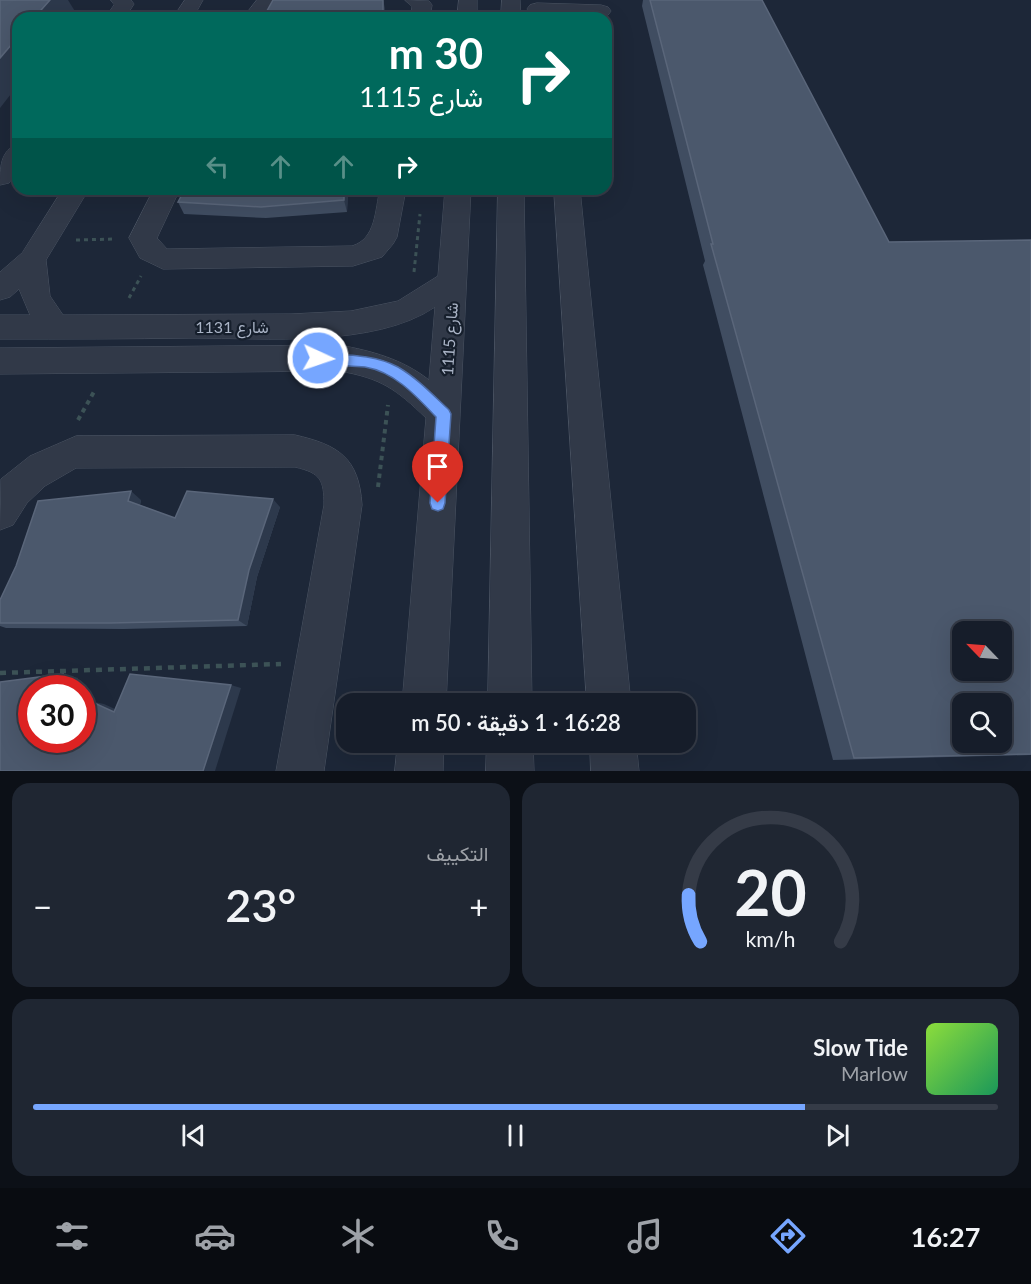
<!DOCTYPE html>
<html lang="ar">
<meta charset="utf-8">
<style>
:root{--surface:#161d2a;--page:#1f2632;--text:#f1f3f6;--muted:#9ea2a8;--line:#353b47;--accent:#76a6ff}
body{margin:0;font-family:Lato,Vazirmatn,sans-serif;background:var(--page);color:var(--text);direction:rtl;height:100vh;display:flex;flex-direction:column;font-size:22px;white-space:nowrap}
*{box-sizing:border-box;margin:0}
p{font-size:20px;color:var(--muted)}
.icon{flex:none;width:33px;height:33px;fill:none;stroke:currentColor;stroke-width:2;stroke-linecap:round;stroke-linejoin:round}
.map{position:relative;height:771px;overflow:hidden;direction:ltr}
.side{display:flex;flex-direction:column;gap:12px;padding:12px;background:#0c1017;flex:1}
.side>*{flex:none}
.top-card{position:absolute;left:12px;top:12px;width:600px;height:183px;border-radius:18px;box-shadow:0 6px 24px #0002,0 0 0 2px var(--line);direction:rtl;background:#00695c;color:#fff;overflow:hidden}
.needle{width:39px;rotate:295deg}
.buttons{position:absolute;left:952px;top:621px;display:grid;gap:12px}
.buttons a{display:grid;place-items:center;width:60px;height:60px;border-radius:12px;background:var(--surface);box-shadow:0 6px 24px #0002,0 0 0 2px var(--line);font-size:30px}
.speed{position:absolute;left:18px;top:675px;display:flex;gap:12px;font-size:30px;font-weight:700;text-align:center}
.speed>*{display:grid;place-content:center;width:78px;height:78px;border-radius:50%;background:var(--surface);box-shadow:0 6px 24px #0002,0 0 0 2px var(--line);line-height:1}
.speed .limit{border:9px solid #d22;background:#fff;color:#111}
.pin{position:absolute;display:grid;place-items:center;width:51px;height:51px;color:#fff;margin:-62px -26px;border-radius:50% 50% 50% 0;rotate:-45deg;box-shadow:0 0 6px #0007}
.pin .icon{rotate:45deg}
.me{position:absolute;width:66px;margin:-33px;rotate:93deg;stroke-linejoin:round;filter:drop-shadow(0 0 4px #0008)}
.turn{display:flex;align-items:center;gap:21px;height:126px;padding:0 30px;font-size:27px}
.turn .icon{width:78px;height:78px;stroke-width:2.5}
.turn b{display:block;font-size:42px;line-height:51px}
.lanes{display:flex;align-items:center;height:57px;padding:0 30px;background:#0003;justify-content:center;gap:30px;direction:ltr}
.lanes .off{opacity:.35}
.big{font-size:45px;font-weight:600;line-height:1.1}
.side .tile{flex:1;display:flex;flex-direction:column;justify-content:center;gap:9px;min-width:0;padding:0 21px;border-radius:18px;background:var(--page)}
.side .dial{align-items:center;gap:0}
.dial svg{height:156px;overflow:visible;fill:none;stroke:var(--line);stroke-width:7;stroke-linecap:round;text-anchor:middle}
.dial text{fill:var(--text);stroke:none}
.song{display:flex;align-items:center;gap:18px}
.cover{width:72px;height:72px;border-radius:9px;background:linear-gradient(135deg,hsl(90 70% 55%),hsl(150 70% 35%))}
.played{height:6px;border-radius:3px;background:linear-gradient(90deg,var(--accent) 80%,var(--line) 80%)}
.keys{display:flex;justify-content:space-around;direction:ltr}
.heat{display:flex;justify-content:space-between;align-items:center;font-size:33px;direction:ltr}
.side .tiles{flex:1;display:grid;gap:12px;grid-template-columns:1fr 1fr}
.tile:last-child{grid-column:span 2}
.trip{position:absolute;left:336px;top:693px;width:360px;height:60px;border-radius:18px;background:var(--surface);box-shadow:0 6px 24px #0002,0 0 0 2px var(--line);font-weight:600;line-height:60px;text-align:center;direction:rtl}
.tabs{display:flex;height:96px;justify-content:space-around;align-items:center;background:#090c11;color:var(--muted)}
.tabs .icon{width:42px;height:42px}
.tabs .active{color:var(--accent)}
.tabs b{font-size:27px;color:var(--text)}
.map>svg:first-child{display:block}
</style>
<div class="map">
<svg width="1031" height="771" viewBox="0 0 1031 771">
<rect width="100%" height="100%" fill="#1d2738"/>
<g fill="none" stroke-linecap="round" stroke-linejoin="round">
<defs>
<g id="minor">
<path d="M 111,0 L 131,0 L 134,4 L 125,18 L 105,18 L 114,5 Z"/>
<path d="M 185,0 L 203,0 L 193,18 L 173,18 Z"/>
<path d="M 257,0 L 277,0 L 263,18 L 243,18 Z"/>
<path d="M 405,0 L 429,1 L 432,5 L 430,18 L 410,18 L 412,7 Z"/>
<path d="M 459,0 L 477,0 L 477,18 L 457,18 Z"/>
<path d="M 502,0 L 520,0 L 521,18 L 501,18 Z"/>
<path d="M 537,3 L 601,5 L 608,7 L 611,11 L 608,15 L 601,17 L 530,13 L 527,9 L 530,5 Z"/>
<path d="M 18,144 L 18,170 L 9,183 L 0,185 C 0,168 0,150 18,144 Z"/>
<path d="M 63,189 L 89,189 L 46,260 L 50,296 L 63,315 L 291,314 L 351,311 L 398,301 L 438,276 L 445,189 L 471,189 L 446,704 L 402,704 L 426,418 C 396,389 381,378 339,371 L 0,374 L 0,348 L 339,345 C 372,351 402,359 429,380 L 435,307 C 374,348 265,338 193,338 C 129,339 64,339 0,339 L 0,315 L 30,315 L 19,289 L 10,297 L 0,300 L 0,272 L 22,253 Z"/>
<path d="M 154,189 L 180,189 L 157,238 L 167,249 L 352,246 C 376,239 375,210 380,189 L 406,189 L 397,237 L 393,244 L 382,257 L 353,266 L 163,269 L 140,258 L 129,238 Z"/>
<path d="M 498,189 L 524,189 L 532,704 L 488,704 Z"/>
<path d="M 554,189 L 580,189 L 631,704 L 587,704 Z"/>
<path d="M 295,435 C 339,445 359,458 362,505 L 324,771 L 276,771 L 324,505 C 324,480 321,473 295,467 L 76,468 L 45,486 L 27,503 L 13,525 L 0,530 L 1,479 L 30,456 L 76,436 Z"/>
<path d="M 398,742 L 444,742 L 443,771 L 395,771 Z"/>
<path d="M 487,742 L 533,742 L 534,771 L 486,771 Z"/>
<path d="M 590,742 L 636,742 L 639,771 L 591,771 Z"/>
</g>
</defs>
<!-- minor casing -->
<use href="#minor" stroke="#4b5463" stroke-width="1"/>
<!-- path-far2 -->
<g stroke="#3c5256" stroke-width="3" stroke-dasharray="4 4" stroke-linecap="butt">
<path d="M 76,240 L 116,239"/>
<path d="M 414,272 L 420,214"/>
<path d="M 129,298 L 141,276"/>
</g>
<!-- path-far1 -->
<g stroke="#3c5256" stroke-width="4" stroke-dasharray="4.5 4.5" stroke-linecap="butt">
<path d="M 78,420 L 95,390"/>
<path d="M 378,487 L 388,405"/>
</g>
<!-- path -->
<path stroke="#3c5256" stroke-width="4.5" stroke-dasharray="6 6" stroke-linecap="butt" d="M 0,673 L 281,664"/>
<!-- minor -->
<use href="#minor" fill="#313948" fill-rule="evenodd"/>
</g>
<!-- wall -->
<g fill="#404d61">
<path d="M 643,0 L 762,0 L 889,242 L 1031,240 L 1031,755 L 833,760 L 703,265 L 705,261 L 642,6 Z"/>
<path d="M 185,189 L 348,189 L 347,212 L 266,218 L 184,214 L 178,202 Z"/>
<path d="M 141,500 L 140,505 L 175,518 L 280,507 L 257,577 L 247,626 L 123,629 L 6,628 L 0,626 L 0,623 L 16,566 Z"/>
</g>
<!-- shaded-wall -->
<g fill="#2d394c">
<path d="M 50,0 L 68,0 L 76,13 L 72,18 L 34,18 Z"/>
<path d="M 383,0 L 385,8 L 385,18 L 383,18 Z"/>
<path d="M 18,37 L 18,85 L 0,108 L 0,58 Z"/>
<path d="M 344,189 L 348,189 L 347,212 L 344,200 Z"/>
<path d="M 131,491 L 141,500 L 139,509 L 128,501 Z"/>
<path d="M 273,499 L 280,507 L 257,577 L 247,626 L 238,620 L 249,570 Z"/>
<path d="M 63,674 L 78,678 L 76,688 L 60,688 Z"/>
<path d="M 231,685 L 241,688 L 215,771 L 203,771 Z"/>
<path d="M 90,701 L 104,704 L 128,715 L 114,712 Z"/>
</g>
<!-- building -->
<g fill="#4b586c" stroke="#5a667a" stroke-width="1.5" fill-rule="evenodd">
<path d="M 0,0 L 50,0 L 34,18 L 18,18 L 18,37 L 0,58 Z"/>
<path d="M 273,0 L 383,0 L 383,18 L 263,18 Z"/>
<path d="M 650,0 L 762,0 L 889,242 L 1031,240 L 1031,754 L 854,758 L 711,244 L 713,244 ZM 963,632 L 1002,632 L 1002,670 L 963,670 ZM 963,704 L 1002,704 L 1002,742 L 963,742 Z"/>
<path d="M 185,189 L 344,189 L 344,200 L 261,207 L 178,202 Z"/>
<path d="M 131,491 L 128,501 L 175,518 L 187,491 L 273,499 L 249,570 L 238,620 L 110,623 L 0,623 L 0,600 L 16,566 L 38,501 Z"/>
<path d="M 63,674 L 60,688 L 32,688 L 32,740 L 82,740 L 82,702 L 90,701 L 114,712 L 130,674 L 231,685 L 203,771 L 0,771 L 0,682 Z"/>
</g>
<!-- route -->
<path fill="#76a6ff" stroke="#4d6ca6" stroke-width="1.5" d="M 318,353 C 344,355 375,354 398,367 C 417,378 433,395 449,410 L 451,414 L 445,503 L 443,509 L 438,511 L 432,509 L 430,503 L 436,417 C 416,396 395,372 365,367 C 348,365 330,367 314,362 L 312,358 Z"/>
<g text-anchor="middle" dominant-baseline="central" stroke-width="4.5" stroke-linejoin="round" paint-order="stroke">
<!-- street labels -->
<g font-size="16" fill="#aab4c6" stroke="#161f2c">
<text x="232" y="326">شارع 1131</text>
<text transform="translate(449 339) rotate(-86)">شارع 1115</text>
</g>
</g>
</svg>
<div class="buttons">
<a><svg class="needle" viewBox="-14 -14 28 28"><path d="M0-13l5 13h-10z" fill="#e53935"/><path d="M0 13l5-13h-10z" fill="#9ea2a8"/></svg></a>
<a><svg class="icon" aria-label="search" viewBox="0 0 24 24"><circle cx="10" cy="10" r="6"/><path d="M15 15l6 6"/></svg></a>
</div>
<div class="speed"><div class="limit">30</div></div>
<div class="pin" style="left:438px;top:503px;background:#d93025"><svg class="icon" aria-label="arrive" viewBox="0 0 24 24"><path d="M6 21V4h12l-3 4 3 4H6"/></svg></div>
<svg class="me" style="left:318px;top:358px" viewBox="-20 -20 40 40"><circle r="17" fill="#76a6ff" stroke="#fff" stroke-width="3"/><path d="M0-11L8 9 0 5-8 9z" fill="#fff"/></svg>
<div class="trip">16:28 · 1 دقيقة · 50 m</div>
<div class="top-card">
<div class="turn"><svg class="icon" aria-label="right" viewBox="0 0 24 24"><path d="M7 20v-9h11M14 6l5 5-5 5"/></svg><div><b>30 m</b>شارع 1115</div></div>
<div class="lanes"><svg class="icon off" aria-label="left" viewBox="0 0 24 24"><path d="M17 20v-9H6M10 6l-5 5 5 5"/></svg><svg class="icon off" aria-label="ahead" viewBox="0 0 24 24"><path d="M12 20V5M6 11l6-6 6 6"/></svg><svg class="icon off" aria-label="ahead" viewBox="0 0 24 24"><path d="M12 20V5M6 11l6-6 6 6"/></svg><svg class="icon" aria-label="right" viewBox="0 0 24 24"><path d="M7 20v-9h11M14 6l5 5-5 5"/></svg></div>
</div>
</div>
<section class="side">
<div class="tiles">
<div class="tile dial"><svg viewBox="0 0 100 80">
<path d="M14 69A42 42 0 1 1 86 69"/>
<path d="M14 69A42 42 0 0 1 8 45" stroke="#76a6ff"/>
<text x="50" y="56" font-size="32" font-weight="700">20</text>
<text x="50" y="72" font-size="11">km/h</text>
</svg></div>
<div class="tile"><p>التكييف</p>
<div class="heat"><a>−</a><b class="big">23°</b><a>+</a></div>
</div>
<div class="tile">
<div class="song"><i class="cover"></i><div><b>Slow Tide</b><p>Marlow</p></div></div>
<div class="played"></div>
<div class="keys"><svg class="icon" aria-label="previous" viewBox="0 0 24 24"><path d="M18 5L8 12l10 7zM5 5v14"/></svg><svg class="icon" aria-label="pause" viewBox="0 0 24 24"><path d="M8 5v14M16 5v14"/></svg><svg class="icon" aria-label="next" viewBox="0 0 24 24"><path d="M6 5l10 7-10 7zM19 5v14"/></svg></div>
</div>
</div>
</section>
<nav class="tabs">
<b>16:27</b>
<svg class="icon active" aria-label="directions" viewBox="0 0 24 24"><path d="M12 3l9 9-9 9-9-9zM9 14v-3h6M13 9l2 2-2 2"/></svg>
<svg class="icon" aria-label="music" viewBox="0 0 24 24"><path d="M9 18V5l10-2v13"/><circle cx="6" cy="18" r="3"/><circle cx="16" cy="16" r="3"/></svg>
<svg class="icon" aria-label="phone" viewBox="0 0 24 24"><path d="M5 4h4l2 5-3 2q2 4 5 5l2-3 5 2v4C11 20 4 13 5 4z"/></svg>
<svg class="icon" aria-label="climate" viewBox="0 0 24 24"><path d="M12 3v18M4 7l16 10M4 17L20 7"/></svg>
<svg class="icon" aria-label="car" viewBox="0 0 24 24"><path d="M5 17H2v-5l4-1 3-4h7l3 4 3 1v5h-3M9 17h6M6 11h13"/><circle cx="7" cy="17" r="2"/><circle cx="17" cy="17" r="2"/></svg>
<svg class="icon" aria-label="filters" viewBox="0 0 24 24"><path d="M4 7h16M4 17h16"/><circle cx="9" cy="7" r="2"/><circle cx="15" cy="17" r="2"/></svg>
</nav>
